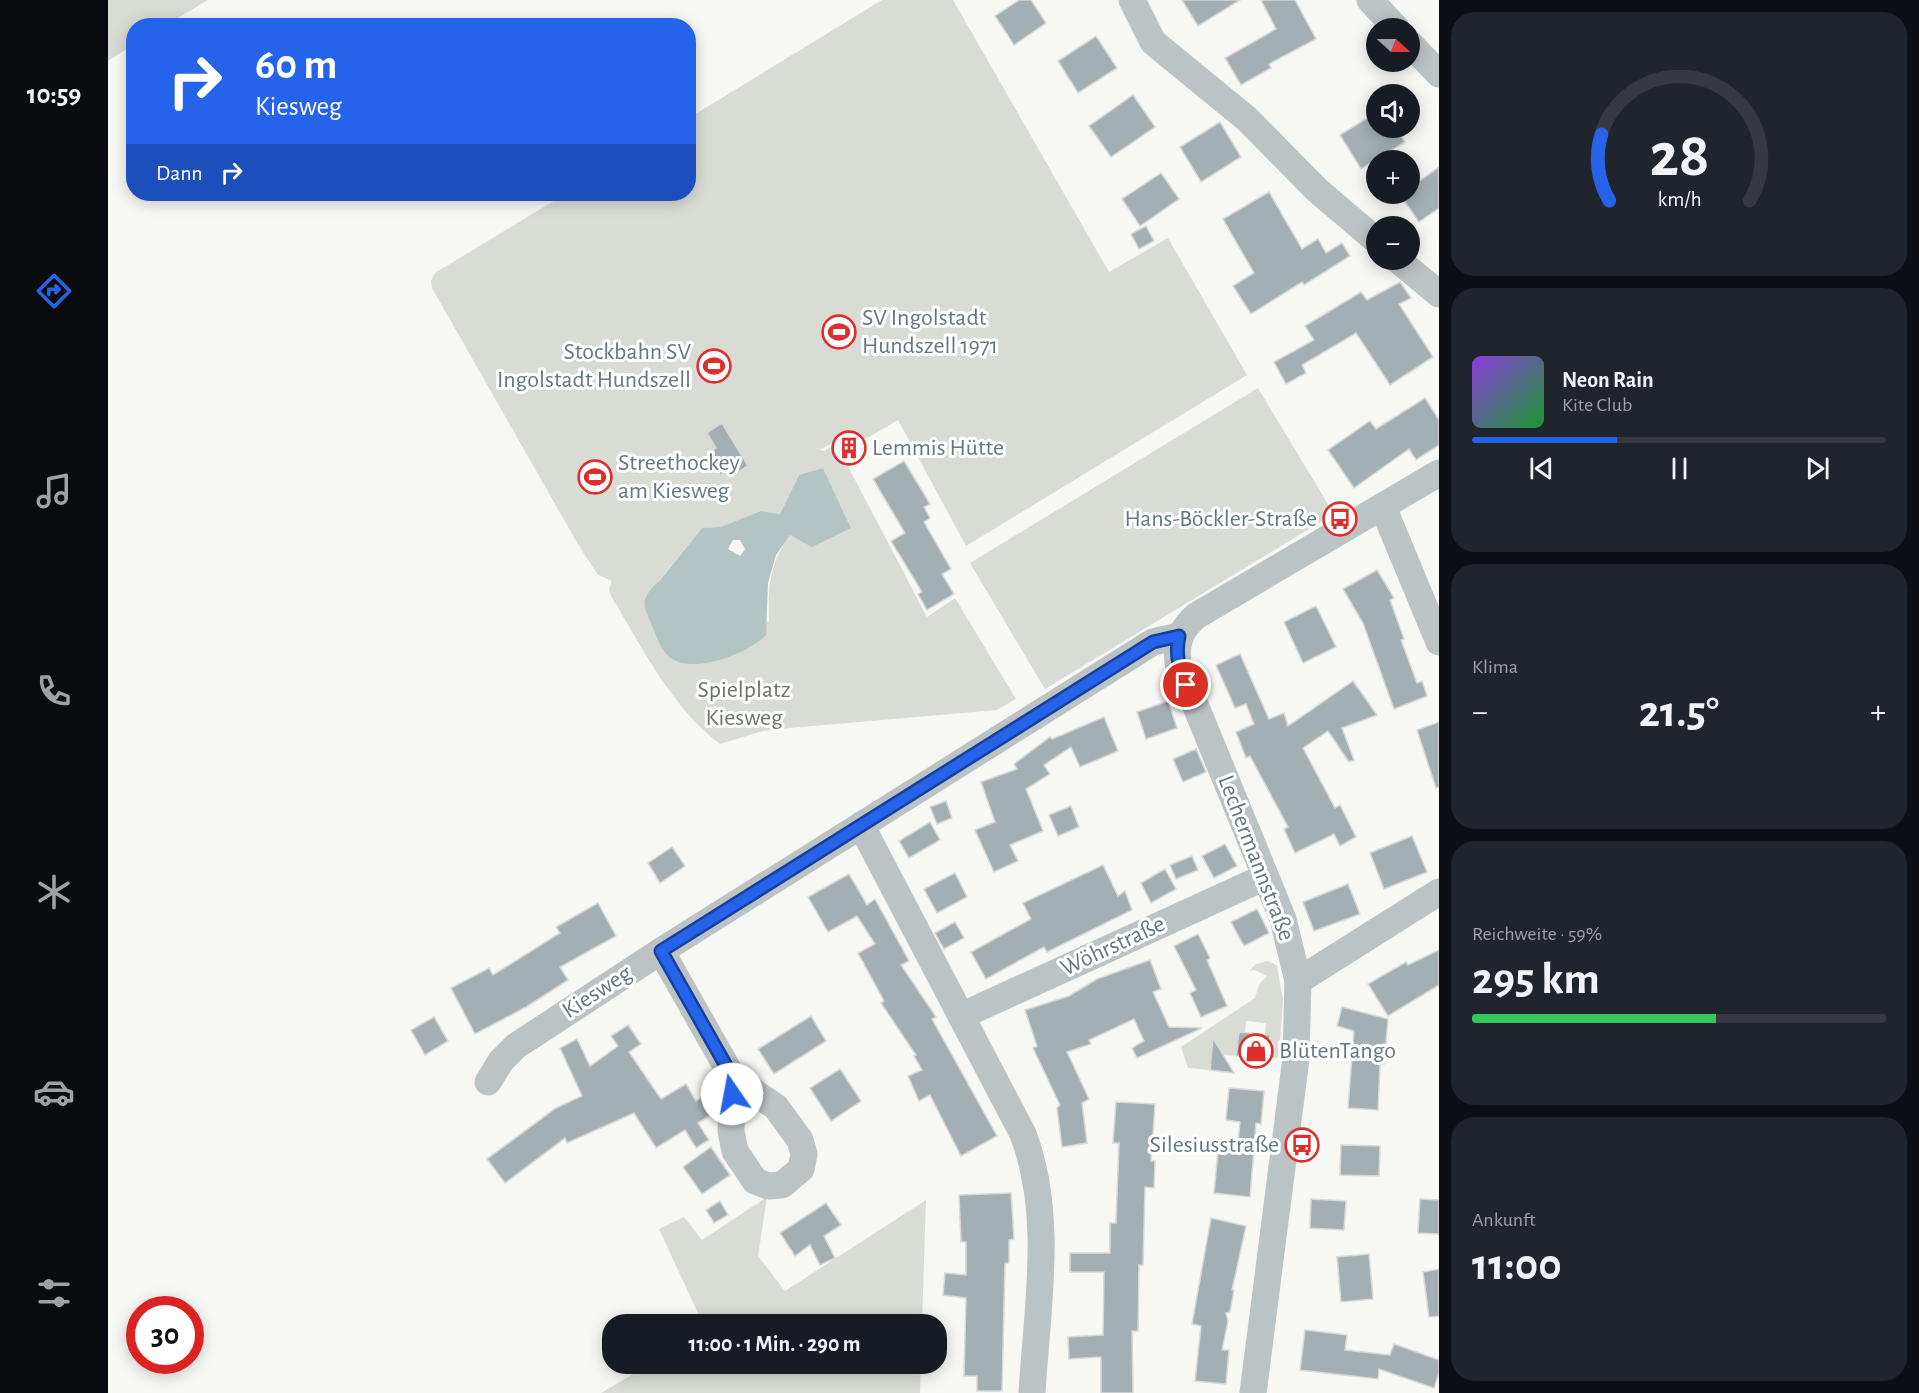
<!DOCTYPE html>
<html lang="de">
<meta charset="utf-8">
<style>
:root{--surface:#171b24;--page:#20242c;--text:#f1f3f6;--muted:#9ea1a6;--line:#363941;--accent:#2563eb}
body{margin:0;font-family:"Alegreya Sans",sans-serif;background:var(--page);color:var(--text);height:100vh;display:flex;flex-direction:column;font-size:22px;white-space:nowrap}
*{box-sizing:border-box;margin:0}
p{font-size:20px;color:var(--muted)}
.icon{flex:none;width:33px;height:33px;fill:none;stroke:currentColor;stroke-width:2;stroke-linecap:round;stroke-linejoin:round}
.map{position:relative;flex:1;overflow:hidden}
.drawer{display:flex;flex-direction:column;gap:12px;padding:12px;background:#0d0f14;width:480px}
.drawer>*{flex:none}
.top-card{position:absolute;left:18px;top:18px;width:570px;height:183px;border-radius:24px;box-shadow:0 3px 15px #0003;background:#2563eb;color:#fff;overflow:hidden}
.needle{width:39px;rotate:111deg}
.fabs{position:absolute;left:1258px;top:18px;display:grid;gap:12px}
.fabs a{display:grid;place-items:center;width:54px;height:54px;border-radius:50%;background:var(--surface);box-shadow:0 3px 15px #0003;font-size:30px}
.speed{position:absolute;left:18px;top:1296px;display:flex;gap:12px;font-size:30px;font-weight:700;text-align:center}
.speed>*{display:grid;place-content:center;width:78px;height:78px;border-radius:50%;background:var(--surface);box-shadow:0 3px 15px #0003;line-height:1}
.speed .limit{border:9px solid #d22;background:#fff;color:#111}
.pin{position:absolute;display:grid;place-items:center;width:51px;height:51px;color:#fff;margin:-26px;border:3px solid #fff;border-radius:50%;box-shadow:0 2px 6px #0007}
.me{position:absolute;width:66px;margin:-33px;rotate:348deg;stroke-linejoin:round;filter:drop-shadow(0 0 4px #0008)}
.turn{display:flex;align-items:center;gap:21px;height:126px;padding:0 30px;font-size:27px}
.turn .icon{width:78px;height:78px;stroke-width:2.5}
.turn b{display:block;font-size:42px;line-height:51px}
.then{display:flex;align-items:center;height:57px;padding:0 30px;background:#0003;gap:12px;font-size:22px}
.big{font-size:45px;font-weight:700;line-height:1.1}
.drawer .tile{flex:1;display:flex;flex-direction:column;justify-content:center;gap:9px;min-width:0;padding:0 21px;border-radius:24px;background:var(--page)}
.drawer .dial{align-items:center;gap:0}
.dial svg{height:156px;overflow:visible;fill:none;stroke:var(--line);stroke-width:7;stroke-linecap:round;text-anchor:middle}
.dial text{fill:var(--text);stroke:none}
.song{display:flex;align-items:center;gap:18px}
.cover{width:72px;height:72px;border-radius:9px;background:linear-gradient(135deg,hsl(270 70% 55%),hsl(130 70% 35%))}
.played{height:6px;border-radius:3px;background:linear-gradient(90deg,var(--accent) 35%,var(--line) 35%)}
.keys{display:flex;justify-content:space-around;direction:ltr}
.heat{display:flex;justify-content:space-between;align-items:center;font-size:33px;direction:ltr}
.charge{height:9px;border-radius:4px;background:linear-gradient(90deg,#34c759 59%,var(--line) 0)}
.trip{position:absolute;left:494px;top:1314px;width:345px;height:60px;border-radius:24px;background:var(--surface);box-shadow:0 3px 15px #0003;font-weight:700;line-height:60px;text-align:center}
main{display:flex;flex:1;min-height:0}
.tabs{display:flex;flex-direction:column;width:108px;justify-content:space-around;align-items:center;background:#090b0e;color:var(--muted)}
.tabs .icon{width:42px;height:42px}
.tabs .active{color:var(--accent)}
.tabs b{font-size:27px;color:var(--text)}
.map>svg:first-child{display:block}
</style>
<main>
<nav class="tabs">
<b>10:59</b>
<svg class="icon active" aria-label="directions" viewBox="0 0 24 24"><path d="M12 3l9 9-9 9-9-9zM9 14v-3h6M13 9l2 2-2 2"/></svg>
<svg class="icon" aria-label="music" viewBox="0 0 24 24"><path d="M9 18V5l10-2v13"/><circle cx="6" cy="18" r="3"/><circle cx="16" cy="16" r="3"/></svg>
<svg class="icon" aria-label="phone" viewBox="0 0 24 24"><path d="M5 4h4l2 5-3 2q2 4 5 5l2-3 5 2v4C11 20 4 13 5 4z"/></svg>
<svg class="icon" aria-label="climate" viewBox="0 0 24 24"><path d="M12 3v18M4 7l16 10M4 17L20 7"/></svg>
<svg class="icon" aria-label="car" viewBox="0 0 24 24"><path d="M5 17H2v-5l4-1 3-4h7l3 4 3 1v5h-3M9 17h6M6 11h13"/><circle cx="7" cy="17" r="2"/><circle cx="17" cy="17" r="2"/></svg>
<svg class="icon" aria-label="filters" viewBox="0 0 24 24"><path d="M4 7h16M4 17h16"/><circle cx="9" cy="7" r="2"/><circle cx="15" cy="17" r="2"/></svg>
</nav>
<div class="map">
<svg width="1331" height="1393" viewBox="0 0 1331 1393">
<rect width="100%" height="100%" fill="#f7f7f4"/>
<!-- green -->
<g fill="#d9dcd4" fill-rule="evenodd">
<path d="M 0,0 L 100,0 L 58,25 L 26,26 L 25,45 L 0,61 Z"/>
<path d="M 774,0 L 845,0 L 1001,272 L 1060,238 L 1139,375 L 858,546 L 790,420 L 749,444 L 743,433 L 713,449 L 708,448 L 715,451 L 724,447 L 733,453 L 819,617 L 847,598 L 908,699 L 889,710 L 682,728 L 655,731 L 612,744 C 563,707 534,647 503,596 L 501,589 L 504,581 L 490,575 L 471,546 L 324,288 L 323,281 L 327,273 L 457,194 L 580,194 L 581,118 ZM 715,468 L 743,528 L 682,534 C 661,566 660,585 661,622 L 537,598 L 594,528 L 612,527 L 653,511 L 672,514 L 691,475 Z"/>
<path d="M 1150,388 L 1226,514 L 937,689 L 862,563 Z"/>
<path d="M 1159,961 L 1169,965 L 1175,1000 L 1171,1058 L 1160,1057 L 1162,1036 L 1157,1035 L 1158,1023 L 1138,1021 L 1137,1033 L 1131,1033 L 1128,1056 L 1104,1054 L 1102,1070 L 1080,1068 L 1073,1047 L 1147,998 L 1151,984 L 1159,976 L 1147,970 L 1141,971 L 1148,964 Z"/>
<path d="M 659,1197 L 650,1256 L 677,1291 L 818,1200 L 814,1324 L 595,1324 L 551,1229 L 576,1217 L 594,1240 Z"/>
<path d="M 542,1364 L 813,1364 L 812,1393 L 493,1393 Z"/>
</g>
<!-- water -->
<path fill="#b3c4c5" fill-rule="evenodd" d="M 715,468 L 743,528 L 704,547 L 682,535 L 668,555 L 660,583 L 658,635 C 640,653 588,674 564,659 C 553,652 548,635 543,623 C 540,615 534,605 538,597 C 541,590 548,584 553,579 C 567,562 580,545 594,528 L 612,527 L 653,511 L 672,514 L 691,475 ZM 625,540 L 632,540 L 637,549 L 632,556 L 620,549 Z"/>
<!-- building -->
<g fill="#a3afb2" stroke="#d9d8d7" stroke-width="1.5">
<path d="M 911,0 L 923,0 L 938,23 L 906,45 L 887,16 Z"/>
<path d="M 1074,0 L 1132,0 L 1090,26 Z"/>
<path d="M 1153,0 L 1187,0 L 1208,39 L 1161,64 L 1163,68 L 1133,85 L 1117,58 L 1168,29 Z"/>
<path d="M 988,36 L 1009,68 L 970,93 L 950,61 Z"/>
<path d="M 1025,95 L 1047,127 L 1003,157 L 981,126 Z"/>
<path d="M 1269,112 L 1269,128 L 1288,128 L 1297,142 L 1253,169 L 1232,135 Z"/>
<path d="M 1112,122 L 1133,157 L 1093,182 L 1072,147 Z"/>
<path d="M 1331,167 L 1331,208 L 1311,222 L 1292,195 L 1302,194 L 1302,188 Z"/>
<path d="M 1053,173 L 1071,199 L 1032,226 L 1014,199 Z"/>
<path d="M 1161,192 L 1194,249 L 1210,239 L 1218,253 L 1234,243 L 1242,256 L 1196,285 L 1194,282 L 1143,314 L 1125,286 L 1146,273 L 1115,219 Z"/>
<path d="M 1038,226 L 1046,241 L 1031,249 L 1023,234 Z"/>
<path d="M 1292,282 L 1303,298 L 1291,304 L 1325,357 L 1282,385 L 1248,333 L 1194,365 L 1198,373 L 1178,384 L 1166,362 L 1206,340 L 1197,326 L 1253,292 L 1259,300 Z"/>
<path d="M 1317,398 L 1331,420 L 1331,445 L 1308,460 L 1301,449 L 1246,488 L 1220,450 L 1262,421 L 1268,429 Z"/>
<path d="M 614,423 L 640,466 L 625,475 L 621,469 L 612,475 L 599,454 L 608,448 L 599,433 Z"/>
<path d="M 796,461 L 822,504 L 816,507 L 822,518 L 816,522 L 843,569 L 834,574 L 846,594 L 819,610 L 810,594 L 814,592 L 783,541 L 797,533 L 765,479 Z"/>
<path d="M 1269,570 L 1286,598 L 1282,600 L 1296,639 L 1293,640 L 1309,683 L 1314,681 L 1319,696 L 1286,709 L 1255,623 L 1235,589 Z"/>
<path d="M 1208,606 L 1228,647 L 1195,663 L 1176,622 Z"/>
<path d="M 1132,654 L 1161,719 L 1176,713 L 1180,726 L 1245,681 L 1269,715 L 1234,728 L 1246,760 L 1241,762 L 1220,731 L 1195,748 L 1227,808 L 1232,805 L 1248,837 L 1232,846 L 1226,834 L 1187,853 L 1176,829 L 1180,827 L 1142,756 L 1138,758 L 1128,732 L 1146,724 L 1138,704 L 1127,708 L 1108,665 Z"/>
<path d="M 1060,701 L 1069,728 L 1038,739 L 1029,712 Z"/>
<path d="M 996,717 L 1010,751 L 972,767 L 963,747 L 936,765 L 942,774 L 918,789 L 935,831 L 902,845 L 910,861 L 886,872 L 867,830 L 887,822 L 873,782 L 909,769 L 906,764 L 942,737 L 944,739 Z"/>
<path d="M 1331,722 L 1331,787 L 1328,788 L 1309,730 Z"/>
<path d="M 1088,749 L 1098,772 L 1075,782 L 1065,759 Z"/>
<path d="M 838,801 L 844,818 L 829,824 L 822,807 Z"/>
<path d="M 963,806 L 971,827 L 950,836 L 941,815 Z"/>
<path d="M 822,822 L 832,840 L 801,858 L 791,841 Z"/>
<path d="M 1304,836 L 1319,872 L 1276,889 L 1262,853 Z"/>
<path d="M 1117,844 L 1129,866 L 1106,878 L 1094,856 Z"/>
<path d="M 564,847 L 577,866 L 552,883 L 540,863 Z"/>
<path d="M 1084,856 L 1090,870 L 1068,879 L 1062,865 Z"/>
<path d="M 995,865 L 1010,896 L 1017,891 L 1024,910 L 939,952 L 936,947 L 878,979 L 863,952 L 923,919 L 915,903 Z"/>
<path d="M 1057,869 L 1068,889 L 1043,903 L 1033,883 Z"/>
<path d="M 847,873 L 859,897 L 829,913 L 816,889 Z"/>
<path d="M 741,874 L 759,905 L 767,899 L 801,961 L 793,965 L 828,1017 L 824,1019 L 889,1136 L 853,1156 L 822,1095 L 811,1101 L 800,1076 L 814,1070 L 806,1056 L 808,1055 L 773,1003 L 776,1001 L 750,953 L 767,944 L 749,916 L 720,932 L 700,897 Z"/>
<path d="M 1240,884 L 1252,914 L 1206,931 L 1195,902 Z"/>
<path d="M 490,903 L 508,936 L 452,967 L 460,980 L 418,1007 L 367,1034 L 343,988 L 381,968 L 385,975 L 452,933 L 448,927 Z"/>
<path d="M 1149,909 L 1161,933 L 1136,946 L 1123,922 Z"/>
<path d="M 847,922 L 856,938 L 836,949 L 827,933 Z"/>
<path d="M 1090,934 L 1102,958 L 1099,960 L 1119,1006 L 1093,1017 L 1082,993 L 1088,990 L 1066,946 Z"/>
<path d="M 1331,950 L 1331,985 L 1280,1016 L 1260,984 L 1298,962 L 1300,965 Z"/>
<path d="M 1042,960 L 1053,989 L 1045,992 L 1061,1027 L 1094,1028 L 1029,1058 L 1024,1048 L 1036,1041 L 1026,1019 L 981,1040 L 983,1044 L 959,1052 L 981,1099 L 974,1103 L 979,1143 L 954,1147 L 949,1108 L 952,1105 L 925,1048 L 929,1046 L 917,1010 L 961,996 L 989,979 Z"/>
<path d="M 1234,1007 L 1280,1019 L 1276,1064 L 1272,1064 L 1270,1110 L 1240,1108 L 1246,1031 L 1229,1026 Z"/>
<path d="M 703,1016 L 718,1041 L 666,1074 L 650,1049 Z"/>
<path d="M 326,1017 L 340,1041 L 317,1055 L 303,1030 Z"/>
<path d="M 520,1025 L 533,1044 L 521,1052 L 553,1099 L 578,1084 L 588,1101 L 604,1091 L 609,1098 L 608,1112 L 590,1123 L 601,1140 L 588,1148 L 577,1130 L 548,1148 L 526,1113 L 459,1143 L 457,1138 L 397,1183 L 379,1159 L 448,1108 L 474,1096 L 452,1048 L 469,1039 L 482,1066 L 510,1046 L 503,1036 Z"/>
<path d="M 1131,1032 L 1162,1035 L 1160,1059 L 1128,1056 Z"/>
<path d="M 1105,1038 L 1126,1073 L 1102,1070 Z"/>
<path d="M 732,1069 L 753,1101 L 723,1121 L 702,1088 Z"/>
<path d="M 1121,1088 L 1156,1091 L 1153,1124 L 1148,1123 L 1142,1197 L 1106,1193 L 1110,1151 L 1129,1153 L 1132,1122 L 1118,1120 Z"/>
<path d="M 1008,1102 L 1047,1104 L 1043,1161 L 1047,1161 L 1046,1188 L 1037,1187 L 1035,1265 L 1031,1265 L 1030,1331 L 1024,1331 L 1025,1393 L 993,1393 L 993,1357 L 961,1359 L 960,1337 L 995,1335 L 996,1272 L 962,1272 L 962,1253 L 1002,1253 L 1002,1223 L 1008,1223 L 1011,1143 L 1005,1143 Z"/>
<path d="M 1233,1145 L 1272,1146 L 1271,1176 L 1232,1175 Z"/>
<path d="M 603,1147 L 622,1175 L 594,1194 L 575,1167 Z"/>
<path d="M 903,1193 L 906,1239 L 901,1240 L 901,1263 L 897,1263 L 894,1391 L 869,1391 L 869,1376 L 856,1376 L 858,1298 L 835,1295 L 837,1273 L 858,1275 L 858,1242 L 853,1242 L 851,1195 Z"/>
<path d="M 1203,1199 L 1238,1201 L 1236,1230 L 1202,1228 Z"/>
<path d="M 1312,1199 L 1331,1200 L 1331,1234 L 1310,1233 Z"/>
<path d="M 612,1201 L 620,1215 L 606,1223 L 598,1210 Z"/>
<path d="M 718,1203 L 733,1225 L 716,1236 L 727,1258 L 712,1265 L 702,1245 L 687,1256 L 672,1233 Z"/>
<path d="M 1103,1218 L 1138,1226 L 1124,1290 L 1126,1290 L 1122,1312 L 1118,1313 L 1120,1321 L 1114,1350 L 1121,1350 L 1118,1384 L 1087,1381 L 1093,1326 L 1084,1324 Z"/>
<path d="M 1261,1254 L 1265,1299 L 1233,1302 L 1229,1257 Z"/>
<path d="M 1331,1269 L 1331,1316 L 1321,1317 L 1315,1272 Z"/>
<path d="M 1197,1330 L 1239,1335 L 1237,1350 L 1282,1355 L 1286,1344 L 1331,1360 L 1331,1373 L 1326,1388 L 1271,1369 L 1270,1379 L 1192,1370 Z"/>
</g>
<g fill="none" stroke-linecap="round" stroke-linejoin="round">
<!-- minor -->
<g stroke="#bcc3c5" stroke-width="27">
<path d="M 1024,0 L 1045,42 L 1139,119 L 1209,190 L 1269,241"/>
<path d="M 1262,0 L 1288,28"/>
<path d="M 1302,44 L 1331,74"/>
<path d="M 1290,260 L 1331,294"/>
<path d="M 1275,507 L 1331,642"/>
<path d="M 753,825 L 915,1134 C 946,1215 929,1308 924,1393"/>
<path d="M 553,951 L 625,1078 L 623,1131 L 627,1151 L 647,1181 L 660,1186 L 674,1185 L 693,1169 L 696,1154 L 692,1140 L 668,1107 L 625,1078"/>
<path d="M 1190,981 L 1331,892"/>
<path d="M 853,1016 L 1157,877"/>
<path d="M 380,1082 L 393,1061 L 408,1046 L 553,951 L 1045,642 L 1071,636"/>
<path d="M 1145,1393 L 1188,1058 L 1190,981 L 1175,919 L 1070,663 C 1067,643 1073,629 1088,616 L 1331,473"/>
</g>
</g>
<g fill="none" stroke-linecap="round" stroke-linejoin="round">
<defs>
<path id="route" d="M 624,1094 L 625,1078 L 553,951 L 1045,642 L 1071,636 C 1067,655 1071,667 1078,685"/>
</defs>
<!-- route casing -->
<use href="#route" stroke="#184099" stroke-width="15"/>
<!-- route -->
<use href="#route" stroke="#2563eb" stroke-width="10"/>
</g>
<!-- icons -->
<defs>
<symbol id="stadium-ring" viewBox="-11 -11 22 22"><circle r="9.5" fill="#fff" stroke="#de2e2e" stroke-width="1.5"/><path d="M0-5a6.5 5 0 1 0 0 10a6.5 5 0 1 0 0-10ZM-3.5-1.8h7v3.6h-7Z" fill="#de2e2e"/></symbol>
<symbol id="building-ring" viewBox="-11 -11 22 22"><circle r="9.5" fill="#fff" stroke="#de2e2e" stroke-width="1.5"/><path d="M-4-6H4V6H1V3H-1V6H-4ZM-2.5-4.3h1.7v1.8h-1.7ZM.8-4.3h1.7v1.8H.8ZM-2.5-1h1.7V.8h-1.7ZM.8-1h1.7V.8H.8Z" fill="#de2e2e"/></symbol>
<symbol id="bus-ring" viewBox="-11 -11 22 22"><circle r="9.5" fill="#fff" stroke="#de2e2e" stroke-width="1.5"/><path d="M-5-6H5V4H4V6H2V4H-2V6H-4V4H-5ZM-3.5-4V0h7V-4ZM-3.5 1.2v1.5H-2V1.2ZM2 1.2v1.5H3.5V1.2Z" fill="#de2e2e"/></symbol>
<symbol id="shop-ring" viewBox="-11 -11 22 22"><circle r="9.5" fill="#fff" stroke="#de2e2e" stroke-width="1.5"/><path d="M-5-2.5h2.3a2.7 3.5 0 0 1 5.4 0H5L5.5 6h-11ZM-1.5-2.5h3a1.5 2.3 0 0 0-3 0Z" fill="#de2e2e"/></symbol>
</defs>
<g fill-rule="evenodd">
<use href="#stadium-ring" x="712" y="313" width="38" height="38"/>
<use href="#stadium-ring" x="587" y="347" width="38" height="38"/>
<use href="#building-ring" x="722" y="429" width="38" height="38"/>
<use href="#stadium-ring" x="468" y="458" width="38" height="38"/>
<use href="#bus-ring" x="1213" y="500" width="38" height="38"/>
<use href="#shop-ring" x="1129" y="1032" width="38" height="38"/>
<use href="#bus-ring" x="1175" y="1126" width="38" height="38"/>
</g>
<g text-anchor="middle" dominant-baseline="central" stroke-width="6" stroke-linejoin="round" paint-order="stroke">
<!-- poi labels -->
<g font-size="24" fill="#63797f" stroke="#fff" text-anchor="start">
<text x="754" y="318">SV Ingolstadt<tspan x="754" dy="28">Hundszell 1971</tspan></text>
<text x="583" y="352" text-anchor="end">Stockbahn SV<tspan x="583" dy="28">Ingolstadt Hundszell</tspan></text>
<text x="764" y="448">Lemmis Hütte</text>
<text x="510" y="463">Streethockey<tspan x="510" dy="28">am Kiesweg</tspan></text>
<text x="1209" y="519" text-anchor="end">Hans-Böckler-Straße</text>
<text x="1171" y="1051">BlütenTango</text>
<text x="1171" y="1145" text-anchor="end">Silesiusstraße</text>
</g>
<!-- park labels -->
<g font-size="24" fill="#6a7762" stroke="#fff">
<text x="636" y="690">Spielplatz<tspan x="636" dy="28">Kiesweg</tspan></text>
</g>
<!-- street labels -->
<g font-size="24" fill="#63797f" stroke="#fff">
<text transform="translate(1148 858) rotate(69)">Lechermannstraße</text>
<text transform="translate(1005 946) rotate(-25)">Wöhrstraße</text>
<text transform="translate(489 992) rotate(-33)">Kiesweg</text>
</g>
</g>
</svg>
<div class="fabs">
<a><svg class="needle" viewBox="-14 -14 28 28"><path d="M0-13l5 13h-10z" fill="#e53935"/><path d="M0 13l5-13h-10z" fill="#9ea1a6"/></svg></a>
<a><svg class="icon" aria-label="sound" viewBox="0 0 24 24"><path d="M4 9h4l5-4v14l-5-4H4zM17 9q2 3 0 6"/></svg></a>
<a>+</a>
<a>−</a>
</div>
<div class="speed"><div class="limit">30</div></div>
<div class="pin" style="left:1078px;top:685px;background:#d93025"><svg class="icon" aria-label="arrive" viewBox="0 0 24 24"><path d="M6 21V4h12l-3 4 3 4H6"/></svg></div>
<svg class="me" style="left:624px;top:1094px" viewBox="-20 -20 40 40"><circle r="19" fill="#fff"/><path d="M0-13L10 11 0 6-10 11z" fill="#2563eb"/></svg>
<div class="trip">11:00 · 1 Min. · 290 m</div>
<div class="top-card">
<div class="turn"><svg class="icon" aria-label="right" viewBox="0 0 24 24"><path d="M7 20v-9h11M14 6l5 5-5 5"/></svg><div><b>60 m</b>Kiesweg</div></div>
<div class="then">Dann<svg class="icon" aria-label="right" viewBox="0 0 24 24"><path d="M7 20v-9h11M14 6l5 5-5 5"/></svg></div>
</div>
</div>
<section class="drawer">
<div class="tile dial"><svg viewBox="0 0 100 80">
<path d="M14 69A42 42 0 1 1 86 69"/>
<path d="M14 69A42 42 0 0 1 10 35" stroke="#2563eb"/>
<text x="50" y="56" font-size="32" font-weight="700">28</text>
<text x="50" y="72" font-size="11">km/h</text>
</svg></div>
<div class="tile">
<div class="song"><i class="cover"></i><div><b>Neon Rain</b><p>Kite Club</p></div></div>
<div class="played"></div>
<div class="keys"><svg class="icon" aria-label="previous" viewBox="0 0 24 24"><path d="M18 5L8 12l10 7zM5 5v14"/></svg><svg class="icon" aria-label="pause" viewBox="0 0 24 24"><path d="M8 5v14M16 5v14"/></svg><svg class="icon" aria-label="next" viewBox="0 0 24 24"><path d="M6 5l10 7-10 7zM19 5v14"/></svg></div>
</div>
<div class="tile"><p>Klima</p>
<div class="heat"><a>−</a><b class="big">21.5°</b><a>+</a></div>
</div>
<div class="tile"><p>Reichweite · 59%</p><b class="big">295 km</b><div class="charge"></div></div>
<div class="tile"><p>Ankunft</p><b class="big">11:00</b></div>
</section>
</main>
